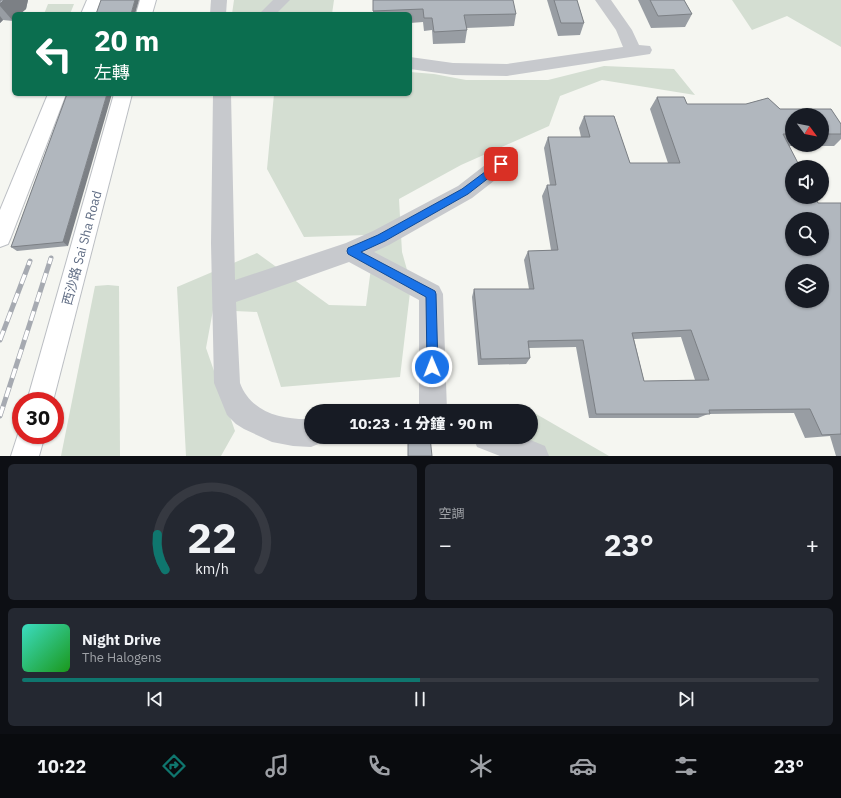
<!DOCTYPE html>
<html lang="zh-TW">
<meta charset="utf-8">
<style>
:root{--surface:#171b24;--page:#242831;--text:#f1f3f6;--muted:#9ea1a6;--line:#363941;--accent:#0f766e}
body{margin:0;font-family:"IBM Plex Sans","Noto Sans TC",sans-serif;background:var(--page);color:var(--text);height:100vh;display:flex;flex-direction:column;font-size:15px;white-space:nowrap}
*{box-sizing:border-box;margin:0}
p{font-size:13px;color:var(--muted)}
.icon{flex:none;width:22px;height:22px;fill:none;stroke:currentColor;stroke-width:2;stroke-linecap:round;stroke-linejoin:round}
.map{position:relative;height:456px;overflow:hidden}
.drawer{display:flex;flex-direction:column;gap:8px;padding:8px;background:#0d0f14;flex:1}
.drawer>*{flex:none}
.top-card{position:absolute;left:12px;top:12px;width:400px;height:84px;border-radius:6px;box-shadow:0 1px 3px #0004;background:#0b6e4f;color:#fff;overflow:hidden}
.needle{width:26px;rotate:122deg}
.controls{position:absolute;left:785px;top:108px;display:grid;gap:8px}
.controls a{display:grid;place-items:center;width:44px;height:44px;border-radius:50%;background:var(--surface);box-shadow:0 1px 3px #0004;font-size:20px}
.speed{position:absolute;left:12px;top:392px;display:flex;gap:8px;font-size:20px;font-weight:700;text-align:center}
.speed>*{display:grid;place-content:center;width:52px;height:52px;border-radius:50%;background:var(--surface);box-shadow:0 1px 3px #0004;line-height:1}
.speed .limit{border:6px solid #d22;background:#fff;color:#111}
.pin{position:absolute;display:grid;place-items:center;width:34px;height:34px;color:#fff;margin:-17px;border-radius:8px;box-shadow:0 2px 6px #0006}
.me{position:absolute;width:44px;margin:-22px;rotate:359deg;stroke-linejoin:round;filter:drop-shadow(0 0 3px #0008)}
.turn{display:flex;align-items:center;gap:14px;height:84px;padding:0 16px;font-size:18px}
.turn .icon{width:52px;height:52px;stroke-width:2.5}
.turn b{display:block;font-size:28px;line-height:34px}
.big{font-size:30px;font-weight:800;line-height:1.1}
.drawer .tile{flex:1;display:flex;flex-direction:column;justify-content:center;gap:6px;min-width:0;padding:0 14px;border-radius:6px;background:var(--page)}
.drawer .dial{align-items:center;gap:0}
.dial svg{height:104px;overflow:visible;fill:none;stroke:var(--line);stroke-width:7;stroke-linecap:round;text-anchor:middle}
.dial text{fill:var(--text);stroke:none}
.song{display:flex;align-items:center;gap:12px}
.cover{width:48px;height:48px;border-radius:6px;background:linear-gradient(135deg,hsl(170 70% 55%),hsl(120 70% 35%))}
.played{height:4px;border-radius:2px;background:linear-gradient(90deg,var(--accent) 50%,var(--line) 50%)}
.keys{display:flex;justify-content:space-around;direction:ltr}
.heat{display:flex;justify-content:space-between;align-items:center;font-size:22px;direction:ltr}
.drawer .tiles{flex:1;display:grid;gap:8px;grid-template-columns:1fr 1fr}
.tile:last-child{grid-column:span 2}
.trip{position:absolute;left:304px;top:404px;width:234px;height:40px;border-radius:20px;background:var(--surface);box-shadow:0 1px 3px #0004;font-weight:800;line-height:40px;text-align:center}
.tab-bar{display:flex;height:64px;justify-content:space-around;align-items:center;background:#090b0e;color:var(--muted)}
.tab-bar .icon{width:28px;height:28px}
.tab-bar .current{color:var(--accent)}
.tab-bar b{font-size:18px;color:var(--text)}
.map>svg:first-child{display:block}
</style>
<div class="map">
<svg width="841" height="456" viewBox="0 0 841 456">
<rect width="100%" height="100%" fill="#f5f6f1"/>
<!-- green -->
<g fill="#d4ded2">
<path d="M 234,0 L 334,0 L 332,14 L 232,14 Z"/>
<path d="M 732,0 L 841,0 L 841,47 L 787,16 L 752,30 Z"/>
<path d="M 48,4 L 74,4 L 70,14 L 44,14 Z"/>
<path d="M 604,66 L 674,69 L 695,95 L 602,80 L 560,96 L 549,126 L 461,165 L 399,199 L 402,252 L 411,284 L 400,377 L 281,387 L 257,312 L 213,310 L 206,348 L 235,431 L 221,456 L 186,456 L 177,287 L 257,253 L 329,305 L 366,306 L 371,268 L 367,235 L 304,237 L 267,169 L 274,94 L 410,94 L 410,72 L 434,74 L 466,80 L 548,80 Z"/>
<path d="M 108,285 L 119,286 L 120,456 L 61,456 L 95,286 Z"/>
<path d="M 531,411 L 609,456 L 521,456 L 523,437 L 531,437 Z"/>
</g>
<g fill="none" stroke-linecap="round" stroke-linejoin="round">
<defs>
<g id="secondary">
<path d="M 87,0 L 103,0 L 97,14 L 81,14 Z"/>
<path d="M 140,0 L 156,0 L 152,14 L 136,14 Z"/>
<path d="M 48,94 L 66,94 L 11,237 L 8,244 L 0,247 L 0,210 Z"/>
<path d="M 114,94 L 132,94 L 53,401 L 27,401 Z"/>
<path d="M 21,425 L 21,435 L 45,435 L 39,456 L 11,456 Z"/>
</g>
</defs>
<!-- secondary casing -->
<use href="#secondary" stroke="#bbbec3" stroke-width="2"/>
<!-- street -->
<g fill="#c7c9cd" fill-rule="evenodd">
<path d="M 211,0 L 227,0 L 226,14 L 210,14 Z"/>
<path d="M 273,0 L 290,0 L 276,14 L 259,14 Z"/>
<path d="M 595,0 L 611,0 L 632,30 L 639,45 L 650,46 L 652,50 L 650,54 L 507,76 L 453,75 L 410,69 L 410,57 L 453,63 L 507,64 L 623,47 L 616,30 Z"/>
<path d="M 213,94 L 231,94 L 235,280 L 346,243 L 373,231 L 458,186 L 494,158 L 501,156 L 508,158 L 511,164 L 508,170 L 472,198 L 389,245 L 374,252 L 439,286 L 443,294 L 447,411 L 419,411 L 419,300 L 349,262 L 236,302 L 240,383 C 251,413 283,420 311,419 L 311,437 L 323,437 L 321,443 L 311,447 L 293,446 L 272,442 L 244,429 L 236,424 L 227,415 L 214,383 L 211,243 Z"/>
<path d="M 473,437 L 523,437 L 545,446 L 549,456 L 500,456 L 477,447 Z"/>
</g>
<!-- secondary -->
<use href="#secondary" fill="#fff" fill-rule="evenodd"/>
<defs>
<g id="rail">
<path d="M 0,340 L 30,261"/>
<path d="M 0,416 L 51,258"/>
</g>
</defs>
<!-- rail casing -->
<use href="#rail" stroke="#a6aab1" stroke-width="5"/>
<!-- rail -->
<use href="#rail" stroke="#fff" stroke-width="3.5" stroke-dasharray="10" stroke-linecap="butt"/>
</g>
<!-- wall -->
<g fill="#989da3" fill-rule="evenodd">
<path d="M 0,0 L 28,0 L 26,9 L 20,14 L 14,14 L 13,21 L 3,20 L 0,23 Z"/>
<path d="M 373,0 L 516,14 L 514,26 L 466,28 L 467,30 L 465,43 L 433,44 L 432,30 L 424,31 L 423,22 L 410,23 L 410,14 L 373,14 Z"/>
<path d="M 547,0 L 577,0 L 584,23 L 580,35 L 558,36 Z"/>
<path d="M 638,0 L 684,0 L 692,14 L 685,27 L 651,28 Z"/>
<path d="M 67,94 L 68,246 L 17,251 L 11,247 Z"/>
<path d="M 657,97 L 684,97 L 687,104 L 746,104 L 768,98 L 780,109 L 831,109 L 841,124 L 841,139 L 834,146 L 789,146 L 800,167 L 792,167 L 792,197 L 815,197 L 818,203 L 841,203 L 841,456 L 836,456 L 830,436 L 805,438 L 794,413 L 708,414 L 698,418 L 589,418 L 576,347 L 529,348 L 530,358 L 526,364 L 478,365 L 472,297 L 474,289 L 529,289 L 524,260 L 528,251 L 551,250 L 542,196 L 547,185 L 550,185 L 544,148 L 548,137 L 581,137 L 579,128 L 584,116 L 614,116 L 630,163 L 668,163 L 650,109 ZM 792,115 L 822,115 L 822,145 L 792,145 ZM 792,219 L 822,219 L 822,249 L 792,249 ZM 792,271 L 822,271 L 822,301 L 792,301 ZM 681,337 L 695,380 L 644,381 L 634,339 Z"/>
</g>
<!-- shaded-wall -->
<g fill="#7c8085">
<path d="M 4,0 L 28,0 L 26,9 L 20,14 L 14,14 L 14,20 L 13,21 L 0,6 L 0,4 Z"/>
<path d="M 135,0 L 139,0 L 135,14 L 131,14 Z"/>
<path d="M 0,16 L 3,20 L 0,23 Z"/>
<path d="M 107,94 L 112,94 L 68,246 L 63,242 Z"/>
</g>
<!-- building -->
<g fill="#b1b7be" stroke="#7c8085" fill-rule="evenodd">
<path d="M 0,0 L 4,0 L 0,4 Z"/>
<path d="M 101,0 L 135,0 L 131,14 L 96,14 Z"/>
<path d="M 373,0 L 513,0 L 516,14 L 464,15 L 467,30 L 434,32 L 432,18 L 424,18 L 423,9 L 373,11 Z"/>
<path d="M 554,0 L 577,0 L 584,23 L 561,23 Z"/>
<path d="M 650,0 L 684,0 L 692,14 L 658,16 Z"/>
<path d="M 67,94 L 107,94 L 63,242 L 11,247 Z"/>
<path d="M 657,97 L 684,97 L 687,104 L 746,104 L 768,98 L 780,109 L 831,109 L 841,124 L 841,134 L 822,134 L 822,115 L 792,115 L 792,134 L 783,134 L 800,167 L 792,167 L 792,197 L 815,197 L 818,203 L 841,203 L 841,434 L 822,435 L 810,409 L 709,410 L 710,414 L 596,414 L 583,340 L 528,341 L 530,358 L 481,359 L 474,289 L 534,289 L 528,251 L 558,250 L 547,185 L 556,185 L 548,137 L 590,137 L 584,116 L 614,116 L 630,163 L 680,163 ZM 792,219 L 822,219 L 822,249 L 792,249 ZM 792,271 L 822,271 L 822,301 L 792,301 ZM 691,330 L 709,380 L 644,381 L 632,333 Z"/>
<path d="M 408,437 L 430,437 L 432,456 L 408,456 Z"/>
</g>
<!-- route -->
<path fill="#1a73e8" stroke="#114b97" d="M 501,160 L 506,164 L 504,166 L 468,194 L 385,241 L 361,252 L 435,291 L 436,294 L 438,367 L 436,371 L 432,373 L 429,371 L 427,367 L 426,297 L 348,254 L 347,251 L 348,248 L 378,235 L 462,189 Z"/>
<g text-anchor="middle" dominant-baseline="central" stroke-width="4" stroke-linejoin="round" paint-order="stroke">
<!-- street labels -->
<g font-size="13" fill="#616e85" stroke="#fff">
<text transform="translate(82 248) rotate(-75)">西沙路 Sai Sha Road</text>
</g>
</g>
</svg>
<div class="controls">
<a><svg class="needle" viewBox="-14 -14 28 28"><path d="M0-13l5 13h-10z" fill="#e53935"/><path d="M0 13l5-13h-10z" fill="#9ea1a6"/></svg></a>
<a><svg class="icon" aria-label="sound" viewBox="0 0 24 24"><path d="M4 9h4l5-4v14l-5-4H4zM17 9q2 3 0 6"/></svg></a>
<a><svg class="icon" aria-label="search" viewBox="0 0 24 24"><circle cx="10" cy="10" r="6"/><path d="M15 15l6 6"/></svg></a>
<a><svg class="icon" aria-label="layers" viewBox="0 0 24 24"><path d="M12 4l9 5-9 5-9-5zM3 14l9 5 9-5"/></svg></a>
</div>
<div class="speed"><div class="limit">30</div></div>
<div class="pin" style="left:501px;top:164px;background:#d93025"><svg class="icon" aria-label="arrive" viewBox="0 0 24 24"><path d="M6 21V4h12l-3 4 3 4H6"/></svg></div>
<svg class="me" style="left:432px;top:367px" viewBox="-20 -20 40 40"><circle r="17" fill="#1a73e8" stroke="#fff" stroke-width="3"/><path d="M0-11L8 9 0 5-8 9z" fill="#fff"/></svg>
<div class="trip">10:23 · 1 分鐘 · 90 m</div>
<div class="top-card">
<div class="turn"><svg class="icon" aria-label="left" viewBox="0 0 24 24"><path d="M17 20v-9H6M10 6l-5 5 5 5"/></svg><div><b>20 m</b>左轉</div></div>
</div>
</div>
<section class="drawer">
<div class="tiles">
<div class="tile dial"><svg viewBox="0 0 100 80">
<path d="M14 69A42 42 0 1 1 86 69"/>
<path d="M14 69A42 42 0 0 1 8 42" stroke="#0f766e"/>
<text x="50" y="56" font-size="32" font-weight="700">22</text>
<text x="50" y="72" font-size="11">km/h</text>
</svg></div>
<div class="tile"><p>空調</p>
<div class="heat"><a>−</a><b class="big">23°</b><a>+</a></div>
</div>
<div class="tile">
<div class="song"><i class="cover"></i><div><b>Night Drive</b><p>The Halogens</p></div></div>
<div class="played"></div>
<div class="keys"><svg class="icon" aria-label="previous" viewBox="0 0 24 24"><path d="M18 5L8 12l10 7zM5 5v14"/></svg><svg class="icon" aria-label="pause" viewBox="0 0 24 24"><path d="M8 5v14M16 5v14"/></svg><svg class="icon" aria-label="next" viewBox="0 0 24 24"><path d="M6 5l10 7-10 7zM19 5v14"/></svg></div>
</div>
</div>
</section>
<nav class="tab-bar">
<b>10:22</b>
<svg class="icon current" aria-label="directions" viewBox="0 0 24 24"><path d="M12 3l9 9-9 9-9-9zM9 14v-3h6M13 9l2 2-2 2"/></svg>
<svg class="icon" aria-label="music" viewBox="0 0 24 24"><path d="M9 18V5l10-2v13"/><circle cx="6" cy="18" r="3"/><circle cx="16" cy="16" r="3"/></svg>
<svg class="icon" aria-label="phone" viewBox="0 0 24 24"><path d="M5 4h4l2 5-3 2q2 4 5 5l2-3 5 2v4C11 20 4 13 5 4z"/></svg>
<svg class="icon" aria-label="climate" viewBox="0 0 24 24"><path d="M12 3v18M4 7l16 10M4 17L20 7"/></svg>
<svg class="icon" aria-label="car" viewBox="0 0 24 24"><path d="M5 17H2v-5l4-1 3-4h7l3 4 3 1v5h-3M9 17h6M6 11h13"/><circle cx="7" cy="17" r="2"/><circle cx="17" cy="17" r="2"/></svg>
<svg class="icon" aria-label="filters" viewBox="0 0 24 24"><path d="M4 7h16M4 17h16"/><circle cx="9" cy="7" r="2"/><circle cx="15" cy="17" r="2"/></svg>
<b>23°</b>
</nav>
